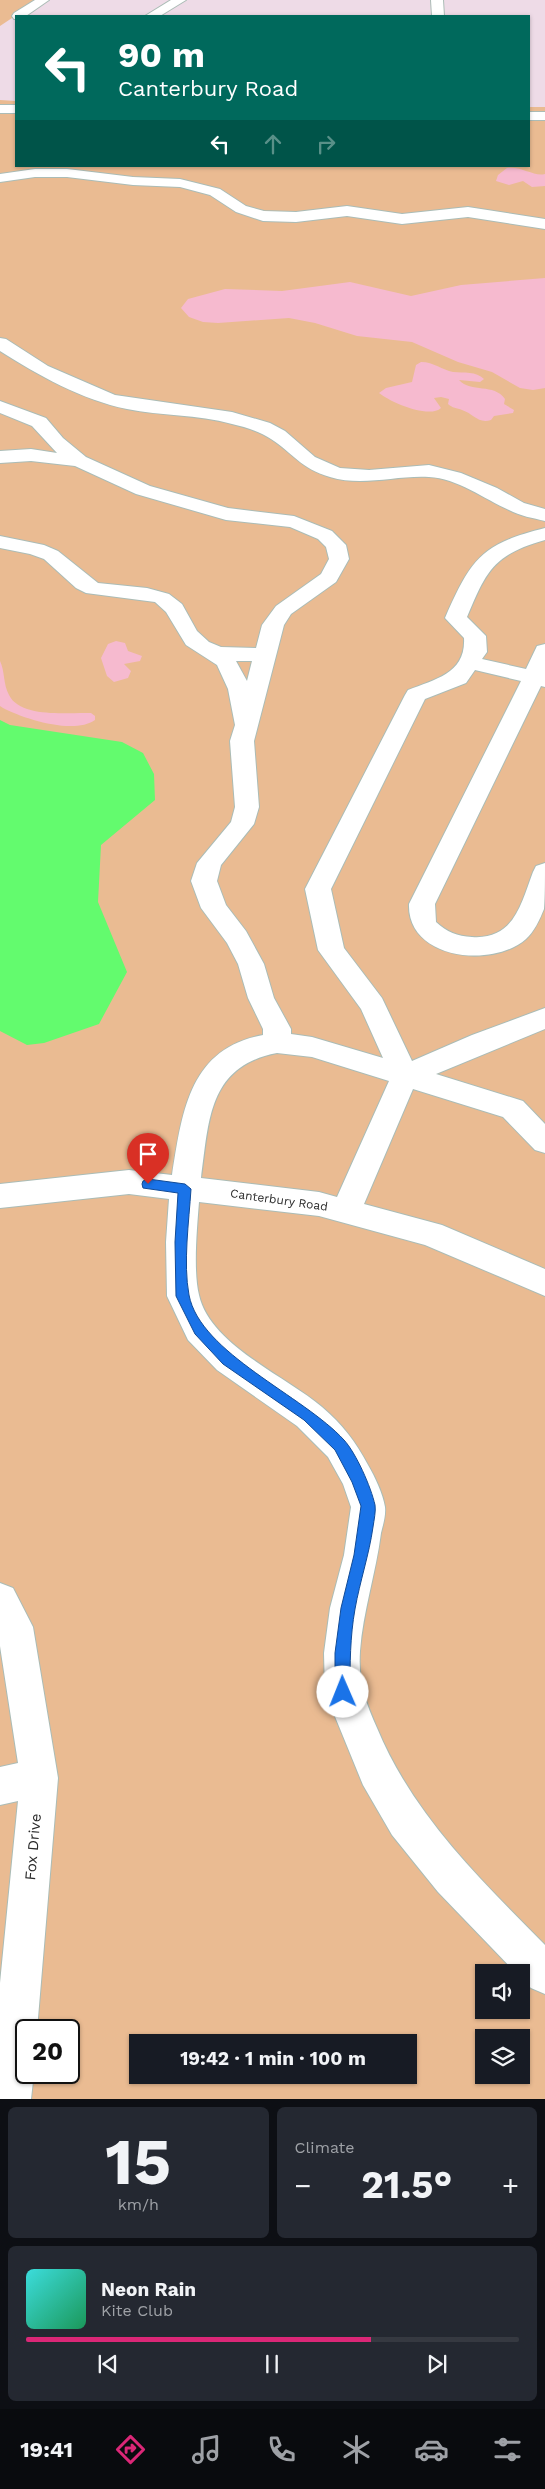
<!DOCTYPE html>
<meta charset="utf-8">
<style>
:root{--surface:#171b24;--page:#242831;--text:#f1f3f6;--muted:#9ea1a6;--line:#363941;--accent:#db2777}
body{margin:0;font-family:"Work Sans",sans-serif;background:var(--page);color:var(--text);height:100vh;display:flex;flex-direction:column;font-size:19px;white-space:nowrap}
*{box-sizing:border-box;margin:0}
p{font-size:16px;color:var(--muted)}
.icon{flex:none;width:28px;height:28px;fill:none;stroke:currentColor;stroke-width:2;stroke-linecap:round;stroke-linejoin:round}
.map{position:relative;height:2099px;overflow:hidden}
.sheet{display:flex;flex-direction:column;gap:8px;padding:8px;background:#0d0f14;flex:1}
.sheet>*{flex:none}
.banner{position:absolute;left:15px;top:15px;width:515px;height:152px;border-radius:0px;box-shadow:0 1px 4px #0004;background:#00695c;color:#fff;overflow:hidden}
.controls{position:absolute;left:475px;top:1964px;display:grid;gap:10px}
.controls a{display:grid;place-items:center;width:55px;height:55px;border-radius:0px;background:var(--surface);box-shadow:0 1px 4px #0004;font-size:25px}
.speed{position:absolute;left:15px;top:2019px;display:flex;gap:10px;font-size:25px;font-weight:700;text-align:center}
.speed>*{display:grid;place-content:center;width:65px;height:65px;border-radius:50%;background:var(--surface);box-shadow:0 1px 4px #0004;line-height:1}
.speed .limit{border:2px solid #111;border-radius:8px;background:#fff;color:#111}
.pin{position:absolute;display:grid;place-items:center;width:42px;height:42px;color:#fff;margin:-51px -21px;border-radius:50% 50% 50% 0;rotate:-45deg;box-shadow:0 0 5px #0007}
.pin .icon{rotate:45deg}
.me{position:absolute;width:55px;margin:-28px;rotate:359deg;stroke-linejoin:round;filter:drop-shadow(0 0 4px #0008)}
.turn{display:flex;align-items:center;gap:18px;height:105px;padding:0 20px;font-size:22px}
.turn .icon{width:65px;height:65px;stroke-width:2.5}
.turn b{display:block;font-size:35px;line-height:42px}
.lanes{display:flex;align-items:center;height:48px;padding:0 20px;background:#0003;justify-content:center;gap:25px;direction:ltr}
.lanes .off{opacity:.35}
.big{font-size:38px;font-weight:700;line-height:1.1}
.sheet .card{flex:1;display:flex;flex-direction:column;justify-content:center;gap:8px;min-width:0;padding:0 18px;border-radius:8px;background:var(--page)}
.sheet .dial{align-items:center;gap:0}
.dial b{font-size:65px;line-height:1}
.song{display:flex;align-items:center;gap:15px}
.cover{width:60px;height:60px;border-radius:8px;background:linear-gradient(135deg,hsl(180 70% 55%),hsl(150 70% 35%))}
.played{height:5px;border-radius:2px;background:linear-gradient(90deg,var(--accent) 70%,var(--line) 70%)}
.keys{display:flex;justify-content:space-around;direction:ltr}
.heat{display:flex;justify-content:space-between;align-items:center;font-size:28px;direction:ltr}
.sheet .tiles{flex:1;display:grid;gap:8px;grid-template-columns:1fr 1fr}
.card:last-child{grid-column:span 2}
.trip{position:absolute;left:129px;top:2034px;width:288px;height:50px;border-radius:0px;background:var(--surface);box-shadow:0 1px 4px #0004;font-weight:700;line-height:50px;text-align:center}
.tab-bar{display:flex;height:80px;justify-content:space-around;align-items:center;background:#090b0e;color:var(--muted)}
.tab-bar .icon{width:35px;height:35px}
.tab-bar .selected{color:var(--accent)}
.tab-bar b{font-size:22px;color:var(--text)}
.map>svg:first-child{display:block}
</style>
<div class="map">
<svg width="545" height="2099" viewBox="0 0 545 2099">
<rect width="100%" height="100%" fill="#eedbe7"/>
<!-- green -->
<g fill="#eabb92" fill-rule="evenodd">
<path d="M 0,0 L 39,0 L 0,26 Z"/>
<path d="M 0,100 L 16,101 L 16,166 L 529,166 L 529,107 L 545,107 L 545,2099 L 0,2099 ZM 484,1972 L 521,1972 L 521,2010 L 484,2010 ZM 26,2030 L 69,2030 L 69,2072 L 26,2072 ZM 484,2038 L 521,2038 L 521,2075 L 484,2075 ZM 138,2042 L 408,2042 L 408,2075 L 138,2075 Z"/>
</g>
<!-- sand -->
<g fill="#f6bacf">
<path d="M 507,168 C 522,166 534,177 545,174 L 545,186 L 532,187 L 523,181 L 509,185 L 496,181 L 498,175 Z"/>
<path d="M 545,278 L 545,388 L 533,390 L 520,388 L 492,372 L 458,362 L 412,342 L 357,336 L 315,323 L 289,318 L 218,323 L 203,322 L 189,317 L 181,308 L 188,299 L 225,289 L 282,291 L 350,282 L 411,296 L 461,285 Z"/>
<path d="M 421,362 C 434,362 442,370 453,372 C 464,373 476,371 484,379 L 480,382 L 459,380 C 471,393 494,383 505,399 L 504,404 L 514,410 L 513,413 L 494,416 L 491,420 C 478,424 474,414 462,410 C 457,408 452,408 448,404 L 449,399 L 441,397 L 434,398 L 441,408 C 429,419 390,402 379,393 L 386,388 L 412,382 L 416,365 Z"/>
<path d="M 116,641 L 125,643 L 128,651 L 142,656 L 140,661 L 124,664 L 131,671 L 128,678 L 114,682 L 107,676 L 101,658 L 108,644 Z"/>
<path d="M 0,661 C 5,671 3,684 9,695 C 21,719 69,712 91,713 L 95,716 L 95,720 C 74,735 24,719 3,708 L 0,706 Z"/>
</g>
<!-- water -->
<path fill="#63fb6e" d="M 0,720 L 10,725 L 122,742 L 143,753 L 154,774 L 155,800 L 101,845 L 98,902 L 127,972 L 99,1024 L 44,1043 L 27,1045 L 0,1031 Z"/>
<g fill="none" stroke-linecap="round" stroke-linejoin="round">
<defs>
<g id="minor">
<path d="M 35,0 L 49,0 L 26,16 L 16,16 L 16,19 L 14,19 L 12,16 L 14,13 Z"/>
<path d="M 171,0 L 186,0 L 160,16 L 145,16 Z"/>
<path d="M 431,0 L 443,0 L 444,16 L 432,16 Z"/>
<rect x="0" y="105" width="16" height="8"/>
<rect x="529" y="112" width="16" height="8"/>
<path d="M 35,169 L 67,169 L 133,177 L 180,179 L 220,189 L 246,206 L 264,211 L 296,212 L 347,206 L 402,214 L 468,207 L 545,219 L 545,229 L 468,217 L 402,224 L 347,216 L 296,222 L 263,221 L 236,212 L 210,195 L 180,187 L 133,185 L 67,177 L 35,177 L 0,182 L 0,174 Z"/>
<path d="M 0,338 L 6,339 L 48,366 L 115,395 L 232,412 L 270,423 L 285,431 L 315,457 L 340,468 L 369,470 L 429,465 L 461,473 L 497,488 L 524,503 L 545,509 L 545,521 C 533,518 520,516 509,510 C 484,499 457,478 429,477 C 396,475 363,487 330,477 C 300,468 294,454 271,439 C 259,431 245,427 232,424 C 197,414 161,416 127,409 C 82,400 38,375 0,351 Z"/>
<path d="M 0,401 L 46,418 L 63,438 L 86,457 L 150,486 L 228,508 L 294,516 L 332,531 L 346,545 L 349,559 L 336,582 L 291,614 L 284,625 L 254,741 L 259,807 L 254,824 L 221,865 L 217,881 L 226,905 L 246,931 L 264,964 L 274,998 L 291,1029 L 291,1034 L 312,1037 L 383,1058 L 361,1009 L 318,950 L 305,889 L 405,695 L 408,690 C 436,679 466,673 464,638 L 445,618 C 471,559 481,544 545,528 L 545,540 C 493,555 487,570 467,617 L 486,636 L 487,652 L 482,659 L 526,669 L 537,646 L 545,644 L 545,687 L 541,686 L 435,904 L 436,922 C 447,932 457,936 472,937 C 514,940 521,904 533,872 L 536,866 L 545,863 C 545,877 545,897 544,909 C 540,919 534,932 526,939 C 492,969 407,959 409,904 L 521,681 L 475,670 L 466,683 L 425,699 L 331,889 L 344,948 L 382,998 L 412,1061 L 472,1035 L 545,1008 L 545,1029 L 436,1074 L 523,1101 L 545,1124 L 545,1153 L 535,1150 L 503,1117 L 413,1089 L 364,1204 L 442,1225 L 545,1269 L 545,1296 L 425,1245 L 319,1216 L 199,1202 C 197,1228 193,1271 199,1295 C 210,1345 286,1376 322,1407 C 343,1425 355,1441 368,1465 C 375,1477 383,1494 385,1507 C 386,1515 383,1525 381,1533 C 376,1573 363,1611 360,1651 C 358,1684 365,1700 377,1728 C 413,1815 480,1879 545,1945 L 545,1994 L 531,1988 L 521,1979 L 521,1972 L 515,1972 L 438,1892 L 392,1835 L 363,1785 L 325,1692 L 324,1653 L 330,1608 L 344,1555 L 351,1507 L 343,1484 L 328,1457 L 297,1426 L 217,1370 L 188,1340 L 167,1296 L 166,1242 L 169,1199 L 129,1194 L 0,1208 L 0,1184 L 129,1170 L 172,1175 C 182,1113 189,1048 263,1035 L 263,1029 L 248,998 L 238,964 L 227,943 L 201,908 L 191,881 L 197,863 L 231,822 L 235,807 L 230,741 L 235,725 L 228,689 L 217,665 L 186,645 L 166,612 L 155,602 L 86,593 L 76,588 L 44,559 L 30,554 L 0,548 L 0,536 L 44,545 L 58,551 L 98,583 L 147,588 L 169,594 L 182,604 L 197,631 L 209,642 L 221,647 L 256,648 L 262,625 L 276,606 L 321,574 L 329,559 L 326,547 L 318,539 L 290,527 L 226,520 L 136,494 L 75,466 L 31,461 L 0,463 L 0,451 L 31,449 L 57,453 L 32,426 L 0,413 ZM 236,661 L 252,661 L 247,681 ZM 277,1053 L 312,1057 L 389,1081 L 337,1197 L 319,1192 L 201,1178 C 209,1121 208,1066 277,1053 Z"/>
<path d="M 0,1583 L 13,1588 L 33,1627 L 58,1778 L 37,2030 L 26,2030 L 26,2072 L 34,2072 L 31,2099 L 0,2099 L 0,1983 L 18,1801 L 0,1805 L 0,1767 L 18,1763 L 0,1646 Z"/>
</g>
</defs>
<!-- minor casing -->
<use href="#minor" stroke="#abbcb6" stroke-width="2"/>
<!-- minor -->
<use href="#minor" fill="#fff" fill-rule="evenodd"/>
</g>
<!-- route -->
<path fill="#1a73e8" stroke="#114b97" d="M 148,1179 L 185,1184 L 191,1189 C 189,1221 183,1263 189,1295 C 200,1353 304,1396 344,1440 C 356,1453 371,1487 375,1505 C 376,1511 374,1520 373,1527 C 369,1555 360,1581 355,1609 C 350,1637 350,1664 350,1692 L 348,1697 L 343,1699 L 337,1697 L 335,1692 L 335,1653 L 341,1608 L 354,1555 L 361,1506 L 352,1482 L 335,1450 L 304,1420 L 223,1364 L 195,1334 L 176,1296 L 175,1242 L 178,1193 L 143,1188 L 142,1184 L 143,1181 Z"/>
<g text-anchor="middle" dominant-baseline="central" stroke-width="4" stroke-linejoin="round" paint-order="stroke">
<!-- street labels -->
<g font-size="12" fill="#2a2a2a" stroke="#fff">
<text transform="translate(279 1200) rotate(8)">Canterbury Road</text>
</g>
<!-- near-street labels -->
<g font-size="15" fill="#2a2a2a" stroke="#fff">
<text transform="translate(33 1847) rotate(-85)">Fox Drive</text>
</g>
</g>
</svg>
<div class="controls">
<a><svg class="icon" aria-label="sound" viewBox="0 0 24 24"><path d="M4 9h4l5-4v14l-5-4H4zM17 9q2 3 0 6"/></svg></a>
<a><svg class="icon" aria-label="layers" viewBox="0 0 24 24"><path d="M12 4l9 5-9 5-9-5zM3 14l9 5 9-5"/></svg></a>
</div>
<div class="speed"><div class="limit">20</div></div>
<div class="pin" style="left:148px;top:1184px;background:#d93025"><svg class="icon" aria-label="arrive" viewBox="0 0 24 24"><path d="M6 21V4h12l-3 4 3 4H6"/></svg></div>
<svg class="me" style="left:343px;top:1692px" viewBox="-20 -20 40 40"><circle r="19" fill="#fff"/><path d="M0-13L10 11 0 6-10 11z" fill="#1a73e8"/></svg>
<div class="trip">19:42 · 1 min · 100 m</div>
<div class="banner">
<div class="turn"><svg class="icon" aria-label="left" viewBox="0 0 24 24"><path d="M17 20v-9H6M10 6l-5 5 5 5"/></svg><div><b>90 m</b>Canterbury Road</div></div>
<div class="lanes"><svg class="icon" aria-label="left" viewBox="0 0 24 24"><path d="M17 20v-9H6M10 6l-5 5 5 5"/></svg><svg class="icon off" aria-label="ahead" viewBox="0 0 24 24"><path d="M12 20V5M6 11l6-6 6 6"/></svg><svg class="icon off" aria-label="right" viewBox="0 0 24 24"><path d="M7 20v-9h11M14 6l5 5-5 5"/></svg></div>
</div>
</div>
<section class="sheet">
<div class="tiles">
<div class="card dial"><b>15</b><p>km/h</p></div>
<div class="card"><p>Climate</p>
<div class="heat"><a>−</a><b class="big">21.5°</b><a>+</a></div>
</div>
<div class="card">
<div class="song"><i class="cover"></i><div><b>Neon Rain</b><p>Kite Club</p></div></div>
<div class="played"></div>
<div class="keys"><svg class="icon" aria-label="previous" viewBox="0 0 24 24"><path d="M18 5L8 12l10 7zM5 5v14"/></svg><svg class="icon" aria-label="pause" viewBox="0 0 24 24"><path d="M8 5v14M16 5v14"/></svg><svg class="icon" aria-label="next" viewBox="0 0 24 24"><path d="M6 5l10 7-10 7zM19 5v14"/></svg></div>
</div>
</div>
</section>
<nav class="tab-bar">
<b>19:41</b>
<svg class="icon selected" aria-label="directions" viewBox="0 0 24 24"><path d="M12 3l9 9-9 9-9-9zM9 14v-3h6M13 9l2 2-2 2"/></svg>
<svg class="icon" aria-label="music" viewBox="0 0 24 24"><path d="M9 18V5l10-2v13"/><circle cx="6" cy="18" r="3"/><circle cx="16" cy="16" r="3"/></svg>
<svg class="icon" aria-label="phone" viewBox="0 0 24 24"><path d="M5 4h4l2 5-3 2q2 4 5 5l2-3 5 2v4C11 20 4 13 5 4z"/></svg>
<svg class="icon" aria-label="climate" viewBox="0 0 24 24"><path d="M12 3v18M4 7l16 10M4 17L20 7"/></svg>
<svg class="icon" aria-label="car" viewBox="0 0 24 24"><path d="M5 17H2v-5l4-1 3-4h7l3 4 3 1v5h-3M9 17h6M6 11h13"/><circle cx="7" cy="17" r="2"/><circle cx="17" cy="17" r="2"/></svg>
<svg class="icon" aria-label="filters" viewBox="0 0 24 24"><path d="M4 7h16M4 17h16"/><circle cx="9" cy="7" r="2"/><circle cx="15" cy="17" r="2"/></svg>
</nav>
